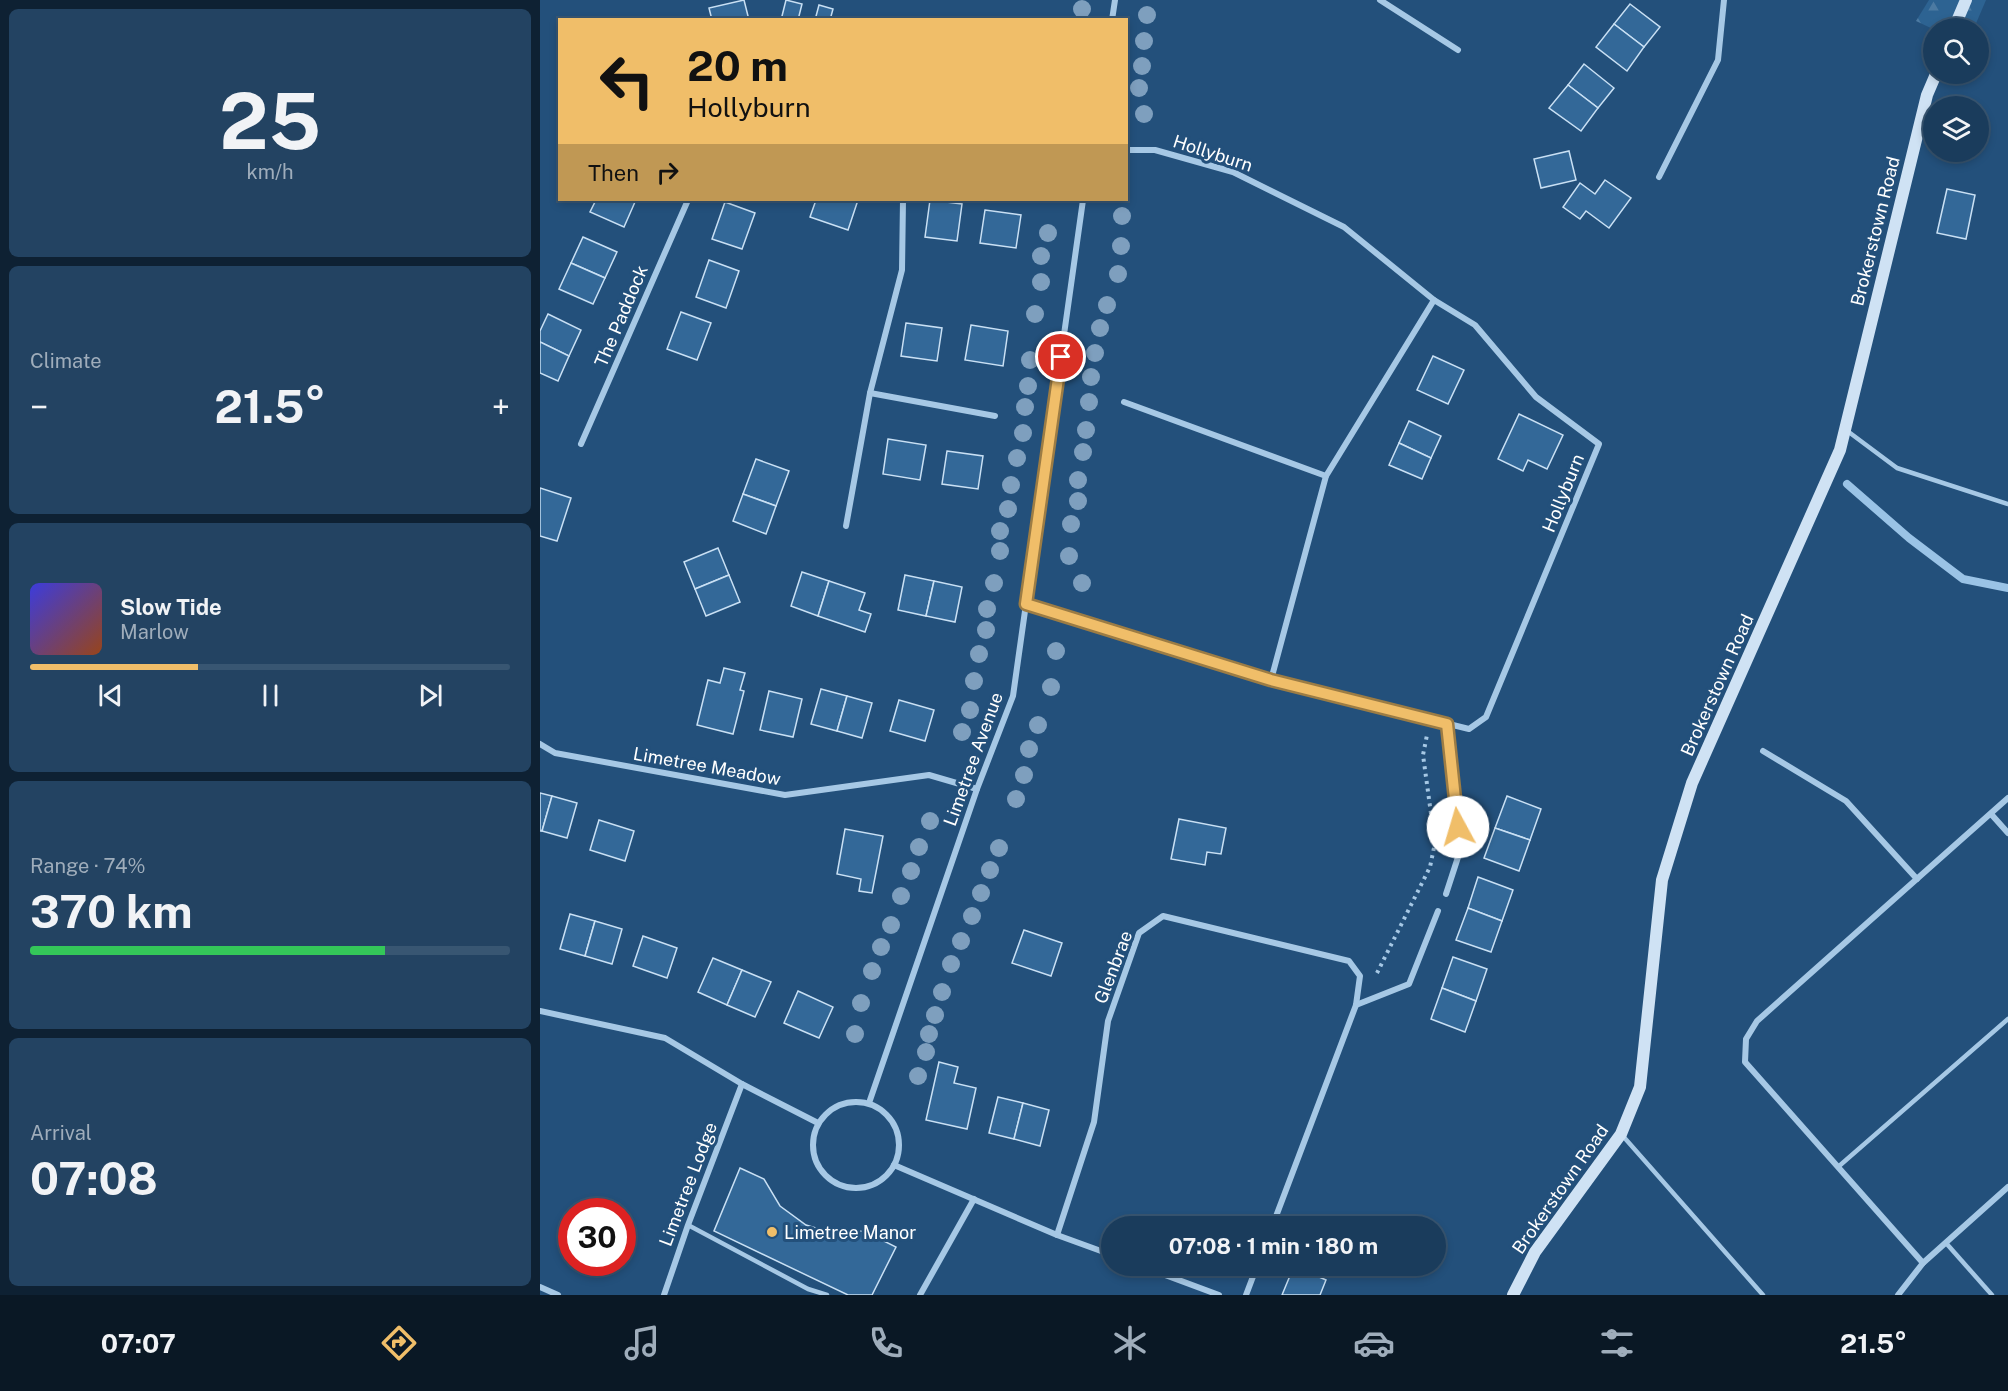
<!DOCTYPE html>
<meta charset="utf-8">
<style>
:root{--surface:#1a3c5c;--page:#234362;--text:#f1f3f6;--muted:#9fadbb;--line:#385672;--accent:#f0be69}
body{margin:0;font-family:"Public Sans",sans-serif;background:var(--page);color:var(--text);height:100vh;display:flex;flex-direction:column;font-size:22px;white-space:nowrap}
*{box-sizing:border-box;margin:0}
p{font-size:20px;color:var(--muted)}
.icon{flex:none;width:33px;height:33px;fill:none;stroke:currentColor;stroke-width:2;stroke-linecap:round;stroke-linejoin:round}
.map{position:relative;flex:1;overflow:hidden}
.drawer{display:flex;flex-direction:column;gap:9px;padding:9px;background:#0e2133;width:540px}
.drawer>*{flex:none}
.guide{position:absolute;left:18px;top:18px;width:570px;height:183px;border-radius:0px;box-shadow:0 3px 9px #0003,0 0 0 2px var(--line);background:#f0be69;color:#111;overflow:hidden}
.buttons{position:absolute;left:1383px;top:18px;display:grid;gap:12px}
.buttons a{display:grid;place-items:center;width:66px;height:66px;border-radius:50%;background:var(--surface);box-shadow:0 3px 9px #0003,0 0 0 2px var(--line);font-size:30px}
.speed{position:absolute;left:18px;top:1198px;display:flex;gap:12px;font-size:30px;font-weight:700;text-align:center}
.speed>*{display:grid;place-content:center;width:78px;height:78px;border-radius:50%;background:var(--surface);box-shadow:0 3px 9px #0003,0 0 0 2px var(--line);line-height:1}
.speed .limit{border:9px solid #d22;background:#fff;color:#111}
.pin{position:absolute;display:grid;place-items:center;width:51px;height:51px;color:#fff;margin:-26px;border:3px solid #fff;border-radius:50%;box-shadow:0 2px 6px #0007}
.me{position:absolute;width:66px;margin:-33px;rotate:354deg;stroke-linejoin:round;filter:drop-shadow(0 0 4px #0008)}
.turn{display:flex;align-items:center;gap:21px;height:126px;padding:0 30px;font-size:27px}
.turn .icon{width:78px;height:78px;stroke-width:2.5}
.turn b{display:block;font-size:42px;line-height:51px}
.then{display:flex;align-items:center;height:57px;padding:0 30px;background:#0003;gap:12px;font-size:22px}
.big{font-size:45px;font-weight:700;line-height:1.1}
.drawer .card{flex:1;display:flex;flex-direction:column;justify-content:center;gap:9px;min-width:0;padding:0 21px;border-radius:9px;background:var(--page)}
.drawer .dial{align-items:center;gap:0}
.dial b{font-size:78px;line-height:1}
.song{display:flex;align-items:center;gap:18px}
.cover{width:72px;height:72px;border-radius:9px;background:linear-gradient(135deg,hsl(240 70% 55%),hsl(20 70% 35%))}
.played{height:6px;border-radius:3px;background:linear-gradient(90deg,var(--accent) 35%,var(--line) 35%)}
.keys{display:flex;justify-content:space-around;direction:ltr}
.heat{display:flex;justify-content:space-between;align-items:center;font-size:33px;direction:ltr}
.charge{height:9px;border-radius:4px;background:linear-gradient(90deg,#34c759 74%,var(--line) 0)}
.trip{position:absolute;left:561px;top:1216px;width:345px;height:60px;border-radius:30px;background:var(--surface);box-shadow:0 3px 9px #0003,0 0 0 2px var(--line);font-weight:700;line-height:60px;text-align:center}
.tabs{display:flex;height:96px;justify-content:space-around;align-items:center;background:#0a1825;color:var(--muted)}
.tabs .icon{width:42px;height:42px}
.tabs .selected{color:var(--accent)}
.tabs b{font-size:27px;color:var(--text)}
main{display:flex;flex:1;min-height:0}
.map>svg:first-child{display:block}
</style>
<main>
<section class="drawer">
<div class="card dial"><b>25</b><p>km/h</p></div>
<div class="card"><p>Climate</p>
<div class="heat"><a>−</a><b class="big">21.5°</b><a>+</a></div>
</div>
<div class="card">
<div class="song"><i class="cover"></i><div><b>Slow Tide</b><p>Marlow</p></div></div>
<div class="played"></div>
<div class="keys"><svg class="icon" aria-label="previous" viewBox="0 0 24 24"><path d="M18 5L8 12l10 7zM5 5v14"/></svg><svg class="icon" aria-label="pause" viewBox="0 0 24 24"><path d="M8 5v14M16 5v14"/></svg><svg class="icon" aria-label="next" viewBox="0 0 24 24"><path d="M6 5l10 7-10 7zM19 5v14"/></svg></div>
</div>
<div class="card"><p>Range · 74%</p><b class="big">370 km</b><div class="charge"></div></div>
<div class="card"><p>Arrival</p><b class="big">07:08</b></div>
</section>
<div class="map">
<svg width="1468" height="1295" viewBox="0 0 1468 1295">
<defs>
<pattern id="forest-firs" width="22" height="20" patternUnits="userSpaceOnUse" patternTransform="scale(1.5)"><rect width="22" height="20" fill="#2d6392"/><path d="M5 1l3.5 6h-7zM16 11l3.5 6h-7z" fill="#4c7aa2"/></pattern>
</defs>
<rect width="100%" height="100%" fill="#23507b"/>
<!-- forest -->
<path fill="url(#forest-firs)" d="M 1389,0 L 1446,0 L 1434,28 L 1393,29 L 1376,21 Z"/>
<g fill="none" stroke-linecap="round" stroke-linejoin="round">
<!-- stream -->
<path stroke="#9ac3e6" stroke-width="8" d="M 1307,484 L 1369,538 L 1423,579 L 1468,588"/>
</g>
<!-- building -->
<g fill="#336898" stroke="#c9e0f4" stroke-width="1.5">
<path d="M 204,0 L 209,20 L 172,20 L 169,8 Z"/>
<path d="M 246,0 L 262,4 L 258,20 L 241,20 Z"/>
<path d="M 1090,4 L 1120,27 L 1104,47 L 1074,24 Z"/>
<path d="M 279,5 L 293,9 L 290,20 L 275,20 Z"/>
<path d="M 1074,24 L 1104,47 L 1087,71 L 1056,47 Z"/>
<path d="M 1044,64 L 1074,88 L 1058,108 L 1028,85 Z"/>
<path d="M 1028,85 L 1058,108 L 1041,131 L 1009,108 Z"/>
<path d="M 1029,151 L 1036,180 L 1001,188 L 994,159 Z"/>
<path d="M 1065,180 L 1091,198 L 1069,228 L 1046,211 L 1040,219 L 1023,207 L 1040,183 L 1055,194 Z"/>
<path d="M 1407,189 L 1435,195 L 1426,239 L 1397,233 Z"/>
<path d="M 56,200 L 90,200 L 95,202 L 84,227 L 50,212 Z"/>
<path d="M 276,200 L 318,200 L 308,230 L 270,217 Z"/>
<path d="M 390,200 L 422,204 L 417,241 L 385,237 Z"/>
<path d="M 185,202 L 215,213 L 202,249 L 172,239 Z"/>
<path d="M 445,210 L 481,215 L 476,248 L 440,243 Z"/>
<path d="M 43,237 L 77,252 L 65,278 L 31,263 Z"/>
<path d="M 169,260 L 199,271 L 186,308 L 156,297 Z"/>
<path d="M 31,263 L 65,278 L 53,304 L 19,289 Z"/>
<path d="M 141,312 L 171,323 L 157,360 L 127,349 Z"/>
<path d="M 8,314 L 41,330 L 29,356 L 0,342 L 0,331 Z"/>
<path d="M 366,323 L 402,328 L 397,361 L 361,356 Z"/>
<path d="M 431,325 L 468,331 L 463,366 L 425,360 Z"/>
<path d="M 0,342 L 29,356 L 18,381 L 0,373 Z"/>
<path d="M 893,356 L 924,370 L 908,404 L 877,390 Z"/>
<path d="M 979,414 L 1023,435 L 1007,469 L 988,460 L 983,471 L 958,459 Z"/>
<path d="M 869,421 L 901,436 L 891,458 L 859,443 Z"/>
<path d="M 348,439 L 386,445 L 380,480 L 343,474 Z"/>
<path d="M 859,443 L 891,458 L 882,479 L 849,465 Z"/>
<path d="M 407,451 L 443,456 L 438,489 L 402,484 Z"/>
<path d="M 216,459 L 249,471 L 236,506 L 203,494 Z"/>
<path d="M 0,488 L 31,498 L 17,541 L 0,536 Z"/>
<path d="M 203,494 L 236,506 L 226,534 L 193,521 Z"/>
<path d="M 178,548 L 189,575 L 155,589 L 144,562 Z"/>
<path d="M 262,572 L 289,581 L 278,616 L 251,606 Z"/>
<path d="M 189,575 L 200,602 L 166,616 L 155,589 Z"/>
<path d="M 365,575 L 394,581 L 386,616 L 358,610 Z"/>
<path d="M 289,581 L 325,593 L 319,610 L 331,614 L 325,632 L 278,616 Z"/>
<path d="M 394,581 L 422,587 L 415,622 L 386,616 Z"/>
<path d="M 184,668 L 205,673 L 200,690 L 204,691 L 193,734 L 157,725 L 168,680 L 180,683 Z"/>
<path d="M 281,689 L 307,696 L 297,731 L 271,724 Z"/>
<path d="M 229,691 L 262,699 L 253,737 L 220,730 Z"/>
<path d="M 307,696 L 332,703 L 322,738 L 297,731 Z"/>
<path d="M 359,700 L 394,710 L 385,741 L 350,731 Z"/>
<path d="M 0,793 L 12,796 L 2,831 L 0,831 Z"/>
<path d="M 12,796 L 37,803 L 27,838 L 2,831 Z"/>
<path d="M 967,796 L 1001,809 L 990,840 L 955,828 Z"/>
<path d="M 639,819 L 686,828 L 681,854 L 667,852 L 665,865 L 631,859 Z"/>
<path d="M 59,820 L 94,831 L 85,861 L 50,850 Z"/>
<path d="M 955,828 L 990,840 L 979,871 L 944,858 Z"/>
<path d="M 305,829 L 343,836 L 332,893 L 319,891 L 321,879 L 297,874 Z"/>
<path d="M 938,877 L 973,890 L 962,921 L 928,908 Z"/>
<path d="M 928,908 L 962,921 L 951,952 L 916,940 Z"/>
<path d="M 30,914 L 55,921 L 45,956 L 20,949 Z"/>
<path d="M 55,921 L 82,929 L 72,964 L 45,956 Z"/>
<path d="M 484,930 L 522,943 L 511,976 L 472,963 Z"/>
<path d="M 103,936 L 137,948 L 127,978 L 93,966 Z"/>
<path d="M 913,957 L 947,969 L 936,1001 L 902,988 Z"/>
<path d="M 173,958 L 202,970 L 187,1005 L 158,992 Z"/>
<path d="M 202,970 L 231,982 L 215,1017 L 187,1005 Z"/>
<path d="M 902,988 L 936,1001 L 925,1032 L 891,1019 Z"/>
<path d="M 258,991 L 293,1007 L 279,1038 L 244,1023 Z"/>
<path d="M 399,1062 L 418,1067 L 414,1083 L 436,1088 L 427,1129 L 386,1120 Z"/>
<path d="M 458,1097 L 483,1103 L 474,1139 L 449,1133 Z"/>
<path d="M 483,1103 L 509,1110 L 500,1146 L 474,1139 Z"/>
<path d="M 200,1168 L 224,1179 L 240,1206 L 266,1225 L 292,1233 L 324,1231 L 356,1247 L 332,1295 L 308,1295 L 174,1231 Z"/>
<path d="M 754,1266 L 786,1280 L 780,1295 L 742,1295 Z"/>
</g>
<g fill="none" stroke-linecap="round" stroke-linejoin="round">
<!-- path -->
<path stroke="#a6c8e5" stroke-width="4" stroke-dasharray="3 4.5" stroke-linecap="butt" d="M 837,973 L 890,867 L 895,843 L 883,755 L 887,735"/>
<!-- lane -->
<g stroke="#a6c8e5" stroke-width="4.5">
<path d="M 1306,430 L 1357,468 L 1468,504"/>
<path d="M 1082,1135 L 1223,1295"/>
<path d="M 1298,1167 L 1468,1019"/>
<path d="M 148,1225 L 268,1289 L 287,1295"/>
<path d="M 1406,1243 L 1452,1295"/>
</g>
<!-- street -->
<g stroke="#a6c8e5" stroke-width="6">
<path d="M 840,0 L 918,50"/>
<path d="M 572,20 L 575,0"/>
<path d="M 1119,177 L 1178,60 L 1184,0"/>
<path d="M 330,393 L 455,416"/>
<path d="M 584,402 L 786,476"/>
<path d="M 41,444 L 148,200"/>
<path d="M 306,526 L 330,393 L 362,270 L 363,200"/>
<path d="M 486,604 L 731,680 L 929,729 L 946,717 L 1059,444 L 996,397 L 935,325 L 894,300 L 804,227 L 693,172 L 615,150 L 586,150"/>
<path d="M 731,680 L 786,476 L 894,300"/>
<path d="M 0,744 L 15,753 L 245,795 L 389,775 L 437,789"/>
<path d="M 1223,751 L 1306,801 L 1377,879"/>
<path d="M 1451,814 L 1468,833"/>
<path d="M 906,894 L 921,848 L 907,724"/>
<path d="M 816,1005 L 869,984 L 898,911"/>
<path d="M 0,1011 L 125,1038 L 202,1084 L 278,1123"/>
<circle cx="316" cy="1145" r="43"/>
<path d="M 329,1103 L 437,789 L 473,696 L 543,200"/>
<path d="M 354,1165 L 517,1235 L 572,1255"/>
<path d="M 517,1235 L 554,1122 L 568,1021 L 599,933 L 623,916 L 809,961 L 820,976 L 816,1005 L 732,1227"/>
<path d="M 1383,1263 L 1205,1062 L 1206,1039 L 1217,1021 L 1468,798"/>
<path d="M 601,1266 L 679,1295"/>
<path d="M 0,1287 L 18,1295"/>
<path d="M 124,1295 L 148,1225 L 202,1084"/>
<path d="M 380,1295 L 434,1199"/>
<path d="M 706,1295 L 717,1266"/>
<path d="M 1358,1295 L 1383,1263 L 1468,1187"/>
</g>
<!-- secondary -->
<g stroke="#cfe2f4" stroke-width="12">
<path d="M 1414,28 L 1426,0"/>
<path d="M 973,1295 L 995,1252 L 1081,1134 L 1100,1087 L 1122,880 L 1152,783 L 1300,450 L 1387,95 L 1396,74"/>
</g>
</g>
<!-- trees -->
<g fill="#7e9fbe">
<circle cx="542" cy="9" r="9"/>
<circle cx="607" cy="15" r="9"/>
<circle cx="604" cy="41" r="9"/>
<circle cx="602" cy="66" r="9"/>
<circle cx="599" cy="88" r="9"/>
<circle cx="604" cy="114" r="9"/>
<circle cx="582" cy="216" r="9"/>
<circle cx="508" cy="233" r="9"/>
<circle cx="581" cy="246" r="9"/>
<circle cx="501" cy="256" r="9"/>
<circle cx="578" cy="274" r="9"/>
<circle cx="501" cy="282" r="9"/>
<circle cx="567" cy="305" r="9"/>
<circle cx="495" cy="314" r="9"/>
<circle cx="560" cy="328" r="9"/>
<circle cx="555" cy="353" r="9"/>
<circle cx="490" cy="360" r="9"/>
<circle cx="551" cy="377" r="9"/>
<circle cx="488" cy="386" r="9"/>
<circle cx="549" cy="402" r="9"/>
<circle cx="485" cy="407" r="9"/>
<circle cx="546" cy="430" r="9"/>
<circle cx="483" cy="433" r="9"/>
<circle cx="543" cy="452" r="9"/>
<circle cx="477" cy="458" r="9"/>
<circle cx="538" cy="480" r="9"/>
<circle cx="471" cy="485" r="9"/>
<circle cx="538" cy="501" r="9"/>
<circle cx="468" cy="509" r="9"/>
<circle cx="531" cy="524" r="9"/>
<circle cx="460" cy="531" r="9"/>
<circle cx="460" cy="551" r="9"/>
<circle cx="529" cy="556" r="9"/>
<circle cx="454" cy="583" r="9"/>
<circle cx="542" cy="583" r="9"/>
<circle cx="447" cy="609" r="9"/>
<circle cx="446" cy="630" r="9"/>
<circle cx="516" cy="651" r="9"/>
<circle cx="439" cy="654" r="9"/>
<circle cx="434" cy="681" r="9"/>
<circle cx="511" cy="687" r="9"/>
<circle cx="430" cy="710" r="9"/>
<circle cx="498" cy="725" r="9"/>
<circle cx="422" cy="732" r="9"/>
<circle cx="489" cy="749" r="9"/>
<circle cx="484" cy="775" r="9"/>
<circle cx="476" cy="799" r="9"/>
<circle cx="390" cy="821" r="9"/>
<circle cx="379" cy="847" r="9"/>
<circle cx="459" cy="848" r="9"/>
<circle cx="450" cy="870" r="9"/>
<circle cx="371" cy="871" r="9"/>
<circle cx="441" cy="893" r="9"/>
<circle cx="361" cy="896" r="9"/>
<circle cx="432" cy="916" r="9"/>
<circle cx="351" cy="925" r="9"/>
<circle cx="421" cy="941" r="9"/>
<circle cx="341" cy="947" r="9"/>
<circle cx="411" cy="964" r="9"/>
<circle cx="332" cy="971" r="9"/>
<circle cx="402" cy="992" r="9"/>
<circle cx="321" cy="1003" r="9"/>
<circle cx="395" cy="1015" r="9"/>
<circle cx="315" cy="1034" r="9"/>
<circle cx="389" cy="1034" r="9"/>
<circle cx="386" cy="1052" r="9"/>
<circle cx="378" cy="1076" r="9"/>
</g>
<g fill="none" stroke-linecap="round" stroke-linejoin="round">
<defs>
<path id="route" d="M 521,357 L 486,604 L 731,680 L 907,724 L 918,827"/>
</defs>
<!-- route casing -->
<use href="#route" stroke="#9c7c44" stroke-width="15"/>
<!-- route -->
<use href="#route" stroke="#f0be69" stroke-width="10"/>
</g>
<!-- markers -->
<circle fill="#f0be69" stroke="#23507b" stroke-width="2" cx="232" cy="1232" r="6"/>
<g text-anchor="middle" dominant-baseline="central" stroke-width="6" stroke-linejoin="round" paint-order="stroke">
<!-- street labels -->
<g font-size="18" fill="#fff" stroke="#23507b">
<text transform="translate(673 153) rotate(18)">Hollyburn</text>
<text transform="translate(1335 231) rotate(-76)">Brokerstown Road</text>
<text transform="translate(81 316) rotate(-67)">The Paddock</text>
<text transform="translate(1023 493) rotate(-68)">Hollyburn</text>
<text transform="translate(1177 685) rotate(-66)">Brokerstown Road</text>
<text transform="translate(433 759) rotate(-70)">Limetree Avenue</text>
<text transform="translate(167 766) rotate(10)">Limetree Meadow</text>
<text transform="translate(573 967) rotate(-69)">Glenbrae</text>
<text transform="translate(148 1184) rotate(-69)">Limetree Lodge</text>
<text transform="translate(1020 1189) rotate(-55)">Brokerstown Road</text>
</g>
<!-- poi labels -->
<g font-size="18" fill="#fff" stroke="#23507b" text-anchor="start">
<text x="244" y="1232">Limetree Manor</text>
</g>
</g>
</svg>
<div class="buttons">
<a><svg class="icon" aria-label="search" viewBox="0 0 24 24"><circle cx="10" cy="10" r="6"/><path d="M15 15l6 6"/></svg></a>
<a><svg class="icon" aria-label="layers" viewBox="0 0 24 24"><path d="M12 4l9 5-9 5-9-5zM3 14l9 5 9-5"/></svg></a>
</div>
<div class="speed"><div class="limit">30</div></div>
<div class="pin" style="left:521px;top:357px;background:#d93025"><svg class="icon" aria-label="arrive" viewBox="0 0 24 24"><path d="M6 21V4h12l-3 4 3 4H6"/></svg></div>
<svg class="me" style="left:918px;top:827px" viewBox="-20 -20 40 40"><circle r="19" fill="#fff"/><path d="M0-13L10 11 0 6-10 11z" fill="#f0be69"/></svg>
<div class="trip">07:08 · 1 min · 180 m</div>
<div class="guide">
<div class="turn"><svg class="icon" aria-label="left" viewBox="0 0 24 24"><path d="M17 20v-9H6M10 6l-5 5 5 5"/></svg><div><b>20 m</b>Hollyburn</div></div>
<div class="then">Then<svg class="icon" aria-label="right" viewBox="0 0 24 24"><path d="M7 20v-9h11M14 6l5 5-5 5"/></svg></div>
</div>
</div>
</main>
<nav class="tabs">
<b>07:07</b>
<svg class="icon selected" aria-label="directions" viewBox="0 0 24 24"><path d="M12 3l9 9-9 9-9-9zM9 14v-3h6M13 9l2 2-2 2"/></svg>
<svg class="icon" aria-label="music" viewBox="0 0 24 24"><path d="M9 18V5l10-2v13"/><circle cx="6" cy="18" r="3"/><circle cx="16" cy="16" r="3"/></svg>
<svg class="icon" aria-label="phone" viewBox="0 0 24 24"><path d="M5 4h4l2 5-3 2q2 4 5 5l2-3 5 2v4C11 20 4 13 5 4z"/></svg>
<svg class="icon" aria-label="climate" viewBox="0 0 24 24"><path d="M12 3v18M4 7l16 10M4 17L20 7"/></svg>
<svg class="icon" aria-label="car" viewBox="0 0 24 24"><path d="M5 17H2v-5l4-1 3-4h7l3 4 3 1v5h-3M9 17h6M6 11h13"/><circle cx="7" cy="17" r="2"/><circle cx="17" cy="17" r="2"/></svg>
<svg class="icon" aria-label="filters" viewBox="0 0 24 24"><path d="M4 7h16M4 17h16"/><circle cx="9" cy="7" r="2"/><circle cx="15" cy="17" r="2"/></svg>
<b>21.5°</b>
</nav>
